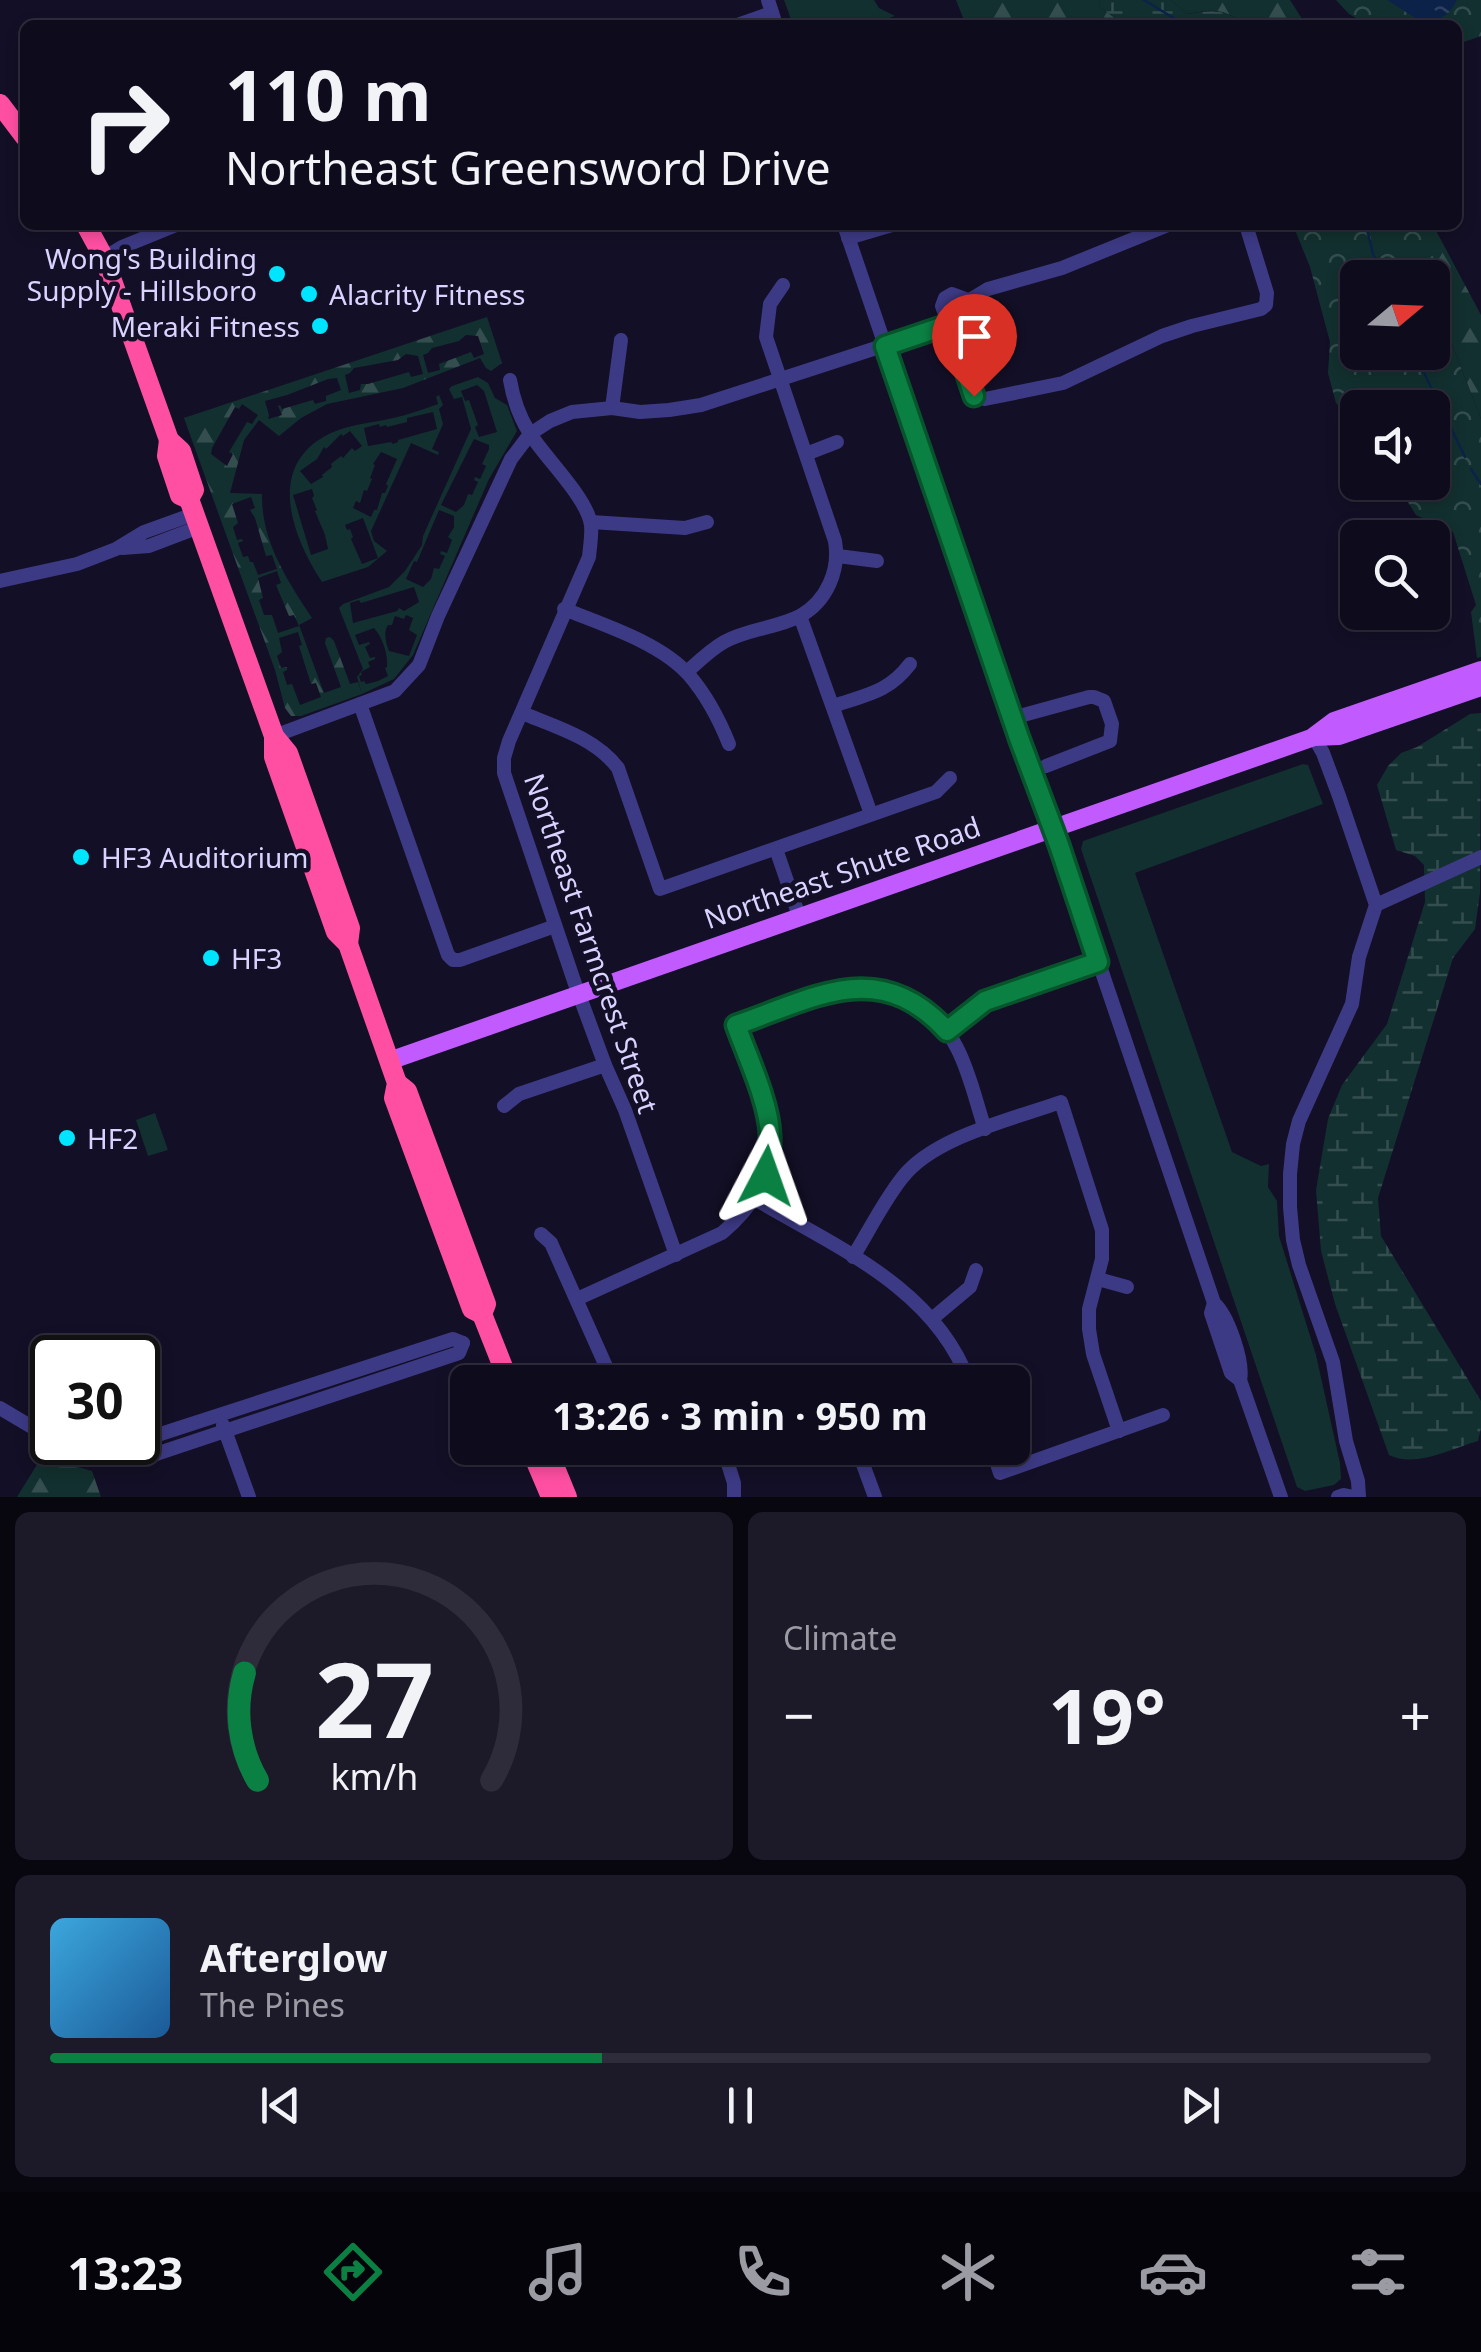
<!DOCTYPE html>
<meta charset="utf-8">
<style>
:root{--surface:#0e0b1c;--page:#1c1929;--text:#f1f3f6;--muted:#9b9ba3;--line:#2e2b3b;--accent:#0b8043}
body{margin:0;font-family:"Noto Sans",sans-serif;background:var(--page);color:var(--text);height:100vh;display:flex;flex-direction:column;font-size:38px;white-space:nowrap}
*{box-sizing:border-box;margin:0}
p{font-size:32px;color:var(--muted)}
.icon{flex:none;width:55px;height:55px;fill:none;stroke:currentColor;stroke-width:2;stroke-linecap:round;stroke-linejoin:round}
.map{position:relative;height:1497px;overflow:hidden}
.panel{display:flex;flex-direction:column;gap:15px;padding:15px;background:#08060f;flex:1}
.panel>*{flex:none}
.hud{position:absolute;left:20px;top:20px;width:1442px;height:210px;border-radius:15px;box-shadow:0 5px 15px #0003,0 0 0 2px var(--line);background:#0e0b1c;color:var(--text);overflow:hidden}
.needle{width:65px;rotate:71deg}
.fabs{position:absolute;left:1340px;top:260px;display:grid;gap:20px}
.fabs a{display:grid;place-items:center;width:110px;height:110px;border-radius:15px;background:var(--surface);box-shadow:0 5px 15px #0003,0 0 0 2px var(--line);font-size:50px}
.speed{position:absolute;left:30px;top:1335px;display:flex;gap:20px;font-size:50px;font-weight:700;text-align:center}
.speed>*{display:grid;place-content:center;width:130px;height:130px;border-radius:50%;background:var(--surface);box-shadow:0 5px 15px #0003,0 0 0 2px var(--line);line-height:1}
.speed .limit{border:5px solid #111;border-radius:15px;background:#fff;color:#111}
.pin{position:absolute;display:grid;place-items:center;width:85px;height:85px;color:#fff;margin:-102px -42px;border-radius:50% 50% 50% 0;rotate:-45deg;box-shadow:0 0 10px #0007}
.pin .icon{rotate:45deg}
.me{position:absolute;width:110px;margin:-55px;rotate:4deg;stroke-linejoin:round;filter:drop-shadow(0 0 8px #0008)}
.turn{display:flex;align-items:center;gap:35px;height:210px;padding:0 40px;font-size:45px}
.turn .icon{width:130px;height:130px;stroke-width:2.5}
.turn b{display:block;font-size:70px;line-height:85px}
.big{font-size:75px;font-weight:700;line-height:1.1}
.panel .card{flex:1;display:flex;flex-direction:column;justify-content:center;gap:15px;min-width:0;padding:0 35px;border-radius:15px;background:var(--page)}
.panel .dial{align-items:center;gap:0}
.dial svg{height:260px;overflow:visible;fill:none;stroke:var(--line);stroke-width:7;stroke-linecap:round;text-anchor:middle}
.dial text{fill:var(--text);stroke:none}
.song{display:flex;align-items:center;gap:30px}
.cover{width:120px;height:120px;border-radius:15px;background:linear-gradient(135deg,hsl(200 70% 55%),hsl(210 70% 35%))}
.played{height:10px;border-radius:5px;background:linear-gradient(90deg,var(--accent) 40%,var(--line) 40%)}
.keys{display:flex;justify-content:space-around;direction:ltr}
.heat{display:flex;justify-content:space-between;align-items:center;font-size:55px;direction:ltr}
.panel .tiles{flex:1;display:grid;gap:15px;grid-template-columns:1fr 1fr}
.card:last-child{grid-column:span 2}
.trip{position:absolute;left:450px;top:1365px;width:580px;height:100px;border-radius:15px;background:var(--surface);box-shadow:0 5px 15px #0003,0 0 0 2px var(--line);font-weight:700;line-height:100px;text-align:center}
.menu{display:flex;height:160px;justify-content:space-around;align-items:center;background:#06040b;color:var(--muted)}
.menu .icon{width:70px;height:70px}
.menu .on{color:var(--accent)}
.menu b{font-size:45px;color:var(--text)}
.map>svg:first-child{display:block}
</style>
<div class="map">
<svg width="1481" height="1497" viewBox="0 0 1481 1497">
<defs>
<pattern id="forest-firs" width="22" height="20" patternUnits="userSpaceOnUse" patternTransform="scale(2.5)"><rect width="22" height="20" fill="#12302f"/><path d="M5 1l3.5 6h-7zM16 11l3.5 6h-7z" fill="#344d4e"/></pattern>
<pattern id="wetland-marsh" width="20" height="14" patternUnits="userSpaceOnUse" patternTransform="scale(2.5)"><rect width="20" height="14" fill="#12302f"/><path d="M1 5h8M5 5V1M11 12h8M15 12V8" fill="none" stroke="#344d4e"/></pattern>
<pattern id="park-crowns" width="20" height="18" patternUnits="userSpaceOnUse" patternTransform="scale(2.5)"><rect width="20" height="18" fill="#12302f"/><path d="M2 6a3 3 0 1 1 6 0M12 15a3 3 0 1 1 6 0" fill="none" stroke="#344d4e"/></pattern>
<pattern id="water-ripples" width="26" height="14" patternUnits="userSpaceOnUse" patternTransform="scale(2.5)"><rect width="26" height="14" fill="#0c2248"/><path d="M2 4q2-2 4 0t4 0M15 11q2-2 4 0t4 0" fill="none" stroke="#2f4163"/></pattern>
</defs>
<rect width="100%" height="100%" fill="#130f26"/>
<!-- green -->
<g fill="#12302f" fill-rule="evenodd">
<path d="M 784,0 L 874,0 L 879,8 L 895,16 L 868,25 L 793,25 Z"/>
<path d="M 478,377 L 488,383 L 495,398 L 507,405 L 517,431 L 489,479 L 413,655 L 394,679 L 362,694 L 357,677 L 363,669 L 339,608 L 343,604 L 389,587 L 405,571 L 422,545 L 423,536 L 471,429 L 462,397 L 454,399 L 449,389 L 452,386 ZM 477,385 L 484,391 L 497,432 L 479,437 L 475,427 L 478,425 L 469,400 L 465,401 L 461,391 ZM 474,439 L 489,445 L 489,449 L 482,464 L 486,466 L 480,479 L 475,477 L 474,480 L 478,482 L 472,495 L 468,494 L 464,505 L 456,512 L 441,505 ZM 439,510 L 454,516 L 454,527 L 448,537 L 452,540 L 447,553 L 441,551 L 440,554 L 445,556 L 439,569 L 434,568 L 431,579 L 423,587 L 406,579 L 414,561 L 417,562 ZM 414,587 L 419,602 L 404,611 L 399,608 L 397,611 L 353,623 L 350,603 L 359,600 L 361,603 ZM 406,615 L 413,618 L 409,630 L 417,635 L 409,656 L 389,651 C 386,644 383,632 388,625 L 392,625 L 395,616 L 404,619 ZM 374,628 C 383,638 388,655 387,667 L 385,668 L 388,676 L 378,681 L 366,684 L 364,681 L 361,682 L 359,676 L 362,675 L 361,672 L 370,667 L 368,662 L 375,659 L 375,657 L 370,658 L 365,647 L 370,644 L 369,642 L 359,645 L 355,635 Z"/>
<path d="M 439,395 L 443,405 L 439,409 L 443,424 L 432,449 L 439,452 L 438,455 L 411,443 L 371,531 L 374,541 L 387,551 L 368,567 L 322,582 C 291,535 265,464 331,433 C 351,424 372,423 393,418 C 408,415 423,409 438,404 L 436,397 ZM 433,412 L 437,429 L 398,440 L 398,442 L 393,444 L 391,442 L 368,446 L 364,428 L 379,424 L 380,427 L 386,425 L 387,427 L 407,422 L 407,418 ZM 350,431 L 362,446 L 355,451 L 352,448 L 343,458 L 341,456 L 331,464 L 332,467 L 322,475 L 323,477 L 311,484 L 300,471 L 317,459 L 324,447 L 326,449 L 341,434 L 343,436 ZM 381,452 L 397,459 L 386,484 L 388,486 L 385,493 L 382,493 L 377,510 L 374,510 L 371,517 L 353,508 L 356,501 L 360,503 L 364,490 L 367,491 L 372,479 L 370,478 L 375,465 L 373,464 ZM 312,489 L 314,496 L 312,498 L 317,510 L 315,511 L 325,535 L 328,549 L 311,555 L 293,495 ZM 363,518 L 378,558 L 362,564 L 351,539 L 353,537 L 350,529 L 347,530 L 345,525 Z"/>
<path d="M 1303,764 L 1308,765 L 1323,804 L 1135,873 L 1232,1152 L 1261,1166 L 1269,1164 L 1268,1187 L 1277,1201 L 1279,1236 L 1316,1355 L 1340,1463 L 1341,1479 L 1334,1485 L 1305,1491 L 1297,1487 L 1081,849 L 1083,841 Z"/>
<path d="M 155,1113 L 168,1150 L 148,1156 L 136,1120 Z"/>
</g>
<!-- forest -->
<g fill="url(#forest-firs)" fill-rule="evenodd">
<path d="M 956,0 L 1099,0 L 1100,7 L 1119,21 L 1140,25 L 966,25 Z"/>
<path d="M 1171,0 L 1290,0 L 1306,25 L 1245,25 C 1225,8 1212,9 1187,14 Z"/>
<path d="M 1403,225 L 1433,225 L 1481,315 L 1481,419 L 1433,295 L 1432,278 Z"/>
<path d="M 487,317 L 502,363 L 491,371 L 486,368 L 480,358 L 403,388 L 327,404 L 301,418 L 279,436 L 259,420 L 244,440 L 230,493 L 262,494 C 261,541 287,580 312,618 L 299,625 L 324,693 L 341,687 L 325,643 L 326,638 L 330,637 L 334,641 L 350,684 L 358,682 L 362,694 L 301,716 L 291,716 L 285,708 L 275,670 L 184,418 ZM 466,335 L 478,336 L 484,354 L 474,358 L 471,352 L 439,364 L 440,370 L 428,373 L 423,355 L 428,353 L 432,348 L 459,341 ZM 406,354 L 418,356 L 423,374 L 411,377 L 409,372 L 368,384 L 361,384 L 360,390 L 349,393 L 345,375 L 350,373 L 354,368 L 398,360 ZM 337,378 L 341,390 L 326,396 L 326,401 L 315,404 L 313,400 L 282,409 L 280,405 L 278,406 L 282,415 L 268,419 L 269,415 L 265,401 L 287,395 L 328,379 ZM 242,404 L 258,415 L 252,424 L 247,422 L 229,452 L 233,454 L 227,466 L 211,454 L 212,448 L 235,407 L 239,409 ZM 251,497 L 255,508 L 250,510 L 255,518 L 266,556 L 272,555 L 277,569 L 258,575 L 253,562 L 250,562 L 248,556 L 243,557 L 238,543 L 243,541 L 242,539 L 237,540 L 233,527 L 238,523 L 232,504 ZM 277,571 L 281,583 L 276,585 L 289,616 L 294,615 L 299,626 L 278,633 L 272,615 L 264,615 L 259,600 L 263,598 L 258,578 ZM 298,632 L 302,645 L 299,646 L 311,684 L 316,683 L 321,697 L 300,705 L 292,684 L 287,685 L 283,672 L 287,670 L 287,667 L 281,668 L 277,656 L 282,652 L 279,638 Z"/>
<path d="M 46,1450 L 75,1466 L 92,1471 L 101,1497 L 17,1497 Z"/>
</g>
<!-- wetland -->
<g fill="url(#wetland-marsh)">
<path d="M 1099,0 L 1171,0 L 1187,14 C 1212,10 1225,8 1245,25 L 1140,25 L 1119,21 L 1100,7 Z"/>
<path d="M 1481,713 L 1480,893 L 1475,929 L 1453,958 L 1378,1198 L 1381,1236 L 1481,1401 L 1481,1428 L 1478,1441 C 1450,1449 1416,1468 1389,1455 L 1335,1304 L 1321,1251 L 1316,1190 L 1328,1119 L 1342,1085 L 1387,1024 L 1425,902 L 1424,865 L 1415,856 L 1396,850 L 1377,785 L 1388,766 L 1401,753 L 1417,747 L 1470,714 Z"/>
</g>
<!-- park -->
<g fill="url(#park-crowns)" fill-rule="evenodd">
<path d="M 1336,0 L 1481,0 L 1481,36 L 1458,44 L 1458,25 L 1368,25 L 1349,14 Z"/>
<path d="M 1293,225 L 1415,225 L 1457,299 L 1437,306 L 1481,419 L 1481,657 L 1477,658 L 1471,612 L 1476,605 L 1453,532 L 1416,515 L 1396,483 L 1432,482 L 1432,408 L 1358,408 L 1357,423 L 1336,403 L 1328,373 L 1330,342 L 1310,267 ZM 1358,278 L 1432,278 L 1432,352 L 1358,352 Z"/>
</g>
<!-- water -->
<path fill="url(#water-ripples)" d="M 1387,0 L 1457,0 C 1447,19 1440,20 1420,21 Z"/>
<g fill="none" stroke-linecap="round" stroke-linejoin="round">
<!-- stream -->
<g stroke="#0c2248" stroke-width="2.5">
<path d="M 1144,0 L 1185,25"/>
<path d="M 1366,225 L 1373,254 L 1385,278"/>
<path d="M 1414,352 L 1465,457"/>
<path d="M 1471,469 L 1481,484"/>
</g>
<!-- minor -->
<g stroke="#3d3a85" stroke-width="14">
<path d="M 768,0 L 776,25"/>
<path d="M 737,25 L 772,13"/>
<path d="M 844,225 L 1019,739 L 1059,845 L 1214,1303 C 1228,1315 1244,1362 1240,1380"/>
<path d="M 848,238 L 892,225"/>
<path d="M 104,258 L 122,247 L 176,225"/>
<path d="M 971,301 L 952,294 L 945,298 L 942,306 L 974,396 L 985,399 L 1063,383 L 1162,336 L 1192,326 L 1261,309 L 1266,305 L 1267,293 L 1246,225"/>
<path d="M 510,380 C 513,398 519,416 529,432 C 544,457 587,497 591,525 C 592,535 590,546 589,557 L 509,741 L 504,758 L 504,773 L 574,981 L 605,1065 L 625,1110 L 676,1255"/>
<path d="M 612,408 L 621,340"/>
<path d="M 806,454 L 837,442"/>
<path d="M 591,522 L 685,528 L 707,522"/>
<path d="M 122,548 L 149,546 L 199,527"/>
<path d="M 838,556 L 877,561"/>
<path d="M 0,581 L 77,564 L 116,549 L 144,532 L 194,514"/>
<path d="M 564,609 C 604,625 661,643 689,675 C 707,696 719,719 729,744"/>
<path d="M 800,616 L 871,814"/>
<path d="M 687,672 C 699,661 710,650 724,642 C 747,629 777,628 800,616 C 827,601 840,570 835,541 L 766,337 L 770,304 L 783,285"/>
<path d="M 360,704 L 448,955 L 453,960 L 460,960 L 555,926"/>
<path d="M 833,706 C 865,695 888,693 910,664"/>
<path d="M 522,713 C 556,727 595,738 618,768 L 660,889 L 936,792 L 950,778"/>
<path d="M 1012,718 L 1089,697 L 1094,697 L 1104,701 L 1112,724 L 1110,741 L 1046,766"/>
<path d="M 274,736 L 395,691 L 419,665 L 438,616 L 511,459 L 530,434 L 550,421 L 572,412 L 612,408 L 640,412 L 669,410 L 701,405 L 950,324 L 973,298 L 988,289 L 1062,268 L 1168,225"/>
<path d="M 1314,737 L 1323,753 L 1339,796 L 1376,905 L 1359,957 L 1352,1004 L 1299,1121 L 1293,1144 L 1290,1174 L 1290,1207 L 1293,1240 L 1299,1265 L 1333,1362 L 1346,1441 L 1358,1481 L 1359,1497"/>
<path d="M 776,849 L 799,916"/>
<path d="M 1376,905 L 1481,857"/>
<path d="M 947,1031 L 985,1001 L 1098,962"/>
<path d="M 504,1106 L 519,1094 L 605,1065"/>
<path d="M 755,1199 C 836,1247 935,1288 969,1382"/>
<path d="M 541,1234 L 551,1243 L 613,1382"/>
<path d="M 853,1257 C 869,1231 883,1202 902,1178 C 933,1137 1013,1119 1061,1102 L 1102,1230 L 1102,1259 L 1089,1309 L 1089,1329 L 1093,1354 L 1119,1431"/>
<path d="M 1098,1279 L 1127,1287"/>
<path d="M 577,1299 L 722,1233 C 801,1166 764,1106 736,1025 C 794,1005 864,965 921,1007 C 936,1018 949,1031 957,1048 C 970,1073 976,1102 985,1129"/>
<path d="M 1214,1303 L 1211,1313 L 1231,1373 L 1240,1380 L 1281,1497"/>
<path d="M 933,1318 L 970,1287 L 976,1270"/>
<path d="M 706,1382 C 741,1369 768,1367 803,1382"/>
<path d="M 0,1408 L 52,1439"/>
<path d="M 223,1425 L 249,1497"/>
<path d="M 60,1442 C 90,1454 118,1447 144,1458 L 459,1353 L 463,1343"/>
<path d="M 723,1448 L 734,1483 L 734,1497"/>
<path d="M 857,1448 L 875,1497"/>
<path d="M 992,1448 L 1000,1473 L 1163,1415"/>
<path d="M 129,1452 L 139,1441 L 453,1339 L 463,1343"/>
<path d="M 860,1454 L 879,1448"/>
<path d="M 1338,1497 L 1344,1495 L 1354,1497"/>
</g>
<!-- major -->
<g stroke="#c25bff" stroke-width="18">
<path d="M 1314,736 L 1334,721 L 1481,670"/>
<path d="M 389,1061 L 1314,737 L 1339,736 L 1481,687"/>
</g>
<!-- highway -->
<g stroke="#ff4fa3" stroke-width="20">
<path d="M 0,104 L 25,137"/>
<path d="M 86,225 L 104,258 L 169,440 L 181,451 L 194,490 L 189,499 L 274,736 L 274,757 L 336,932 L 348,944 L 397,1083 L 394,1098 L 472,1309 L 482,1314"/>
<path d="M 169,440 L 167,456 L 180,495 L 189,499"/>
<path d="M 274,736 L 288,753 L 350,928 L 348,944"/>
<path d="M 397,1083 L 407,1091 L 486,1304 L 482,1314 L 509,1382"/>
<path d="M 536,1448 L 537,1464 L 551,1497"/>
<path d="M 538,1452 L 551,1458 L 567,1497"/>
</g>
</g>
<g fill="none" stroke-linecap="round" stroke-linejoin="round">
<defs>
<path id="route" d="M 766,1176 C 768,1162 771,1149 770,1135 C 769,1102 747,1056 736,1025 C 815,998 879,956 947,1031 L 985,1001 L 1098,962 L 1059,845 L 1019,738 L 885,346 L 950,324 L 974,396"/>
</defs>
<!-- route casing -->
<use href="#route" stroke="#07532c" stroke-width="25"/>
<!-- route -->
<use href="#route" stroke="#0b8043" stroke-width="18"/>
</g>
<!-- markers -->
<g fill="#00e5ff" stroke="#130f26" stroke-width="4">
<circle cx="277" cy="274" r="10"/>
<circle cx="309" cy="294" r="10"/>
<circle cx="320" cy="326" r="10"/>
<circle cx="81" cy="857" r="10"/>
<circle cx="211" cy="958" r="10"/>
<circle cx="67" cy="1138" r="10"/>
</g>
<g text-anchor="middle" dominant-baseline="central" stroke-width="9" stroke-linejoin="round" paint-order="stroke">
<!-- poi labels -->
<g font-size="28" fill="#d9d4ff" stroke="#130f26" text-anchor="start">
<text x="257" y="258" text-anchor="end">Wong's Building<tspan x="257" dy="32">Supply - Hillsboro</tspan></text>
<text x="329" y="294">Alacrity Fitness</text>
<text x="300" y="326" text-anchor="end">Meraki Fitness</text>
<text x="101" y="857">HF3 Auditorium</text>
<text x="231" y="958">HF3</text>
<text x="87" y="1138">HF2</text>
</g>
<!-- street labels -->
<g font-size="28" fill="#d9d4ff" stroke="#130f26">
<text transform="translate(842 872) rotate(-19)">Northeast Shute Road</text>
<text transform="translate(592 943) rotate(71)">Northeast Farmcrest Street</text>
</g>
</g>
</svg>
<div class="fabs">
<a><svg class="needle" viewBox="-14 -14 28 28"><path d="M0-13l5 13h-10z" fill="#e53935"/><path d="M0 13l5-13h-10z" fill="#9b9ba3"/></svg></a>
<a><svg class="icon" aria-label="sound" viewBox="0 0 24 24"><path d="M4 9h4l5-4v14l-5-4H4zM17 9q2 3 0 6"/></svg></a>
<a><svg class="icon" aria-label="search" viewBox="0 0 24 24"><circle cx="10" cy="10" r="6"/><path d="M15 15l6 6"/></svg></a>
</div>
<div class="speed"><div class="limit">30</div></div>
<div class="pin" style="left:974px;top:396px;background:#d93025"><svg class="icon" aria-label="arrive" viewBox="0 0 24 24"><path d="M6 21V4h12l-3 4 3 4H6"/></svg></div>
<svg class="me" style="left:766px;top:1176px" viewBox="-20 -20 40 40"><path d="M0-17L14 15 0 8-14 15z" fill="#0b8043" stroke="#fff" stroke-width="4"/></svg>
<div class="trip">13:26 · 3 min · 950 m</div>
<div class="hud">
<div class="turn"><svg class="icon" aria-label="right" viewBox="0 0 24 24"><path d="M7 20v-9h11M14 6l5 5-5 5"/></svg><div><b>110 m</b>Northeast Greensword Drive</div></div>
</div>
</div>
<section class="panel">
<div class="tiles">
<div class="card dial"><svg viewBox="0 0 100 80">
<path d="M14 69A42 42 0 1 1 86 69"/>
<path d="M14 69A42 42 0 0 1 10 36" stroke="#0b8043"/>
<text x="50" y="56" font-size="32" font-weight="700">27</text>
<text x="50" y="72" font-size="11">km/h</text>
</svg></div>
<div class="card"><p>Climate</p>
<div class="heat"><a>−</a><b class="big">19°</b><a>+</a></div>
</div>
<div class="card">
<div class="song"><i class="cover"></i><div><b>Afterglow</b><p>The Pines</p></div></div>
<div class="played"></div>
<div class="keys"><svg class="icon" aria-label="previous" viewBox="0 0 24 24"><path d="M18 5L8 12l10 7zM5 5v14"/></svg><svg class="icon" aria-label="pause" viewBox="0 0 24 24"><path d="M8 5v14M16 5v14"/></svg><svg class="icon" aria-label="next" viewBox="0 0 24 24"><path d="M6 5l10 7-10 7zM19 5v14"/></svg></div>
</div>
</div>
</section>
<nav class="menu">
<b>13:23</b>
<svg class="icon on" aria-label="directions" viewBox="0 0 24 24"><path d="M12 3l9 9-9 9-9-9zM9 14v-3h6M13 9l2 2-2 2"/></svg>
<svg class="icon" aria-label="music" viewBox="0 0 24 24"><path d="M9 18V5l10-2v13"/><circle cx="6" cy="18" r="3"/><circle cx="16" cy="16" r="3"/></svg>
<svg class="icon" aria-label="phone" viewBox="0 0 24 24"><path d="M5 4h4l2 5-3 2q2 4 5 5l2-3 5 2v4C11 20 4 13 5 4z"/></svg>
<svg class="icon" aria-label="climate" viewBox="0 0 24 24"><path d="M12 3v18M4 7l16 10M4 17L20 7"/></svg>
<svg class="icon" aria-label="car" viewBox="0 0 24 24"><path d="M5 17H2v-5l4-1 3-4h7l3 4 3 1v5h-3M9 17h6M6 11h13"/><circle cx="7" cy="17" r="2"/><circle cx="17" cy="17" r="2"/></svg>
<svg class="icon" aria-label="filters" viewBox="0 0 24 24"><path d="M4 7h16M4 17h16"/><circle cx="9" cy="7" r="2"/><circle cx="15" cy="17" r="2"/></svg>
</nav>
